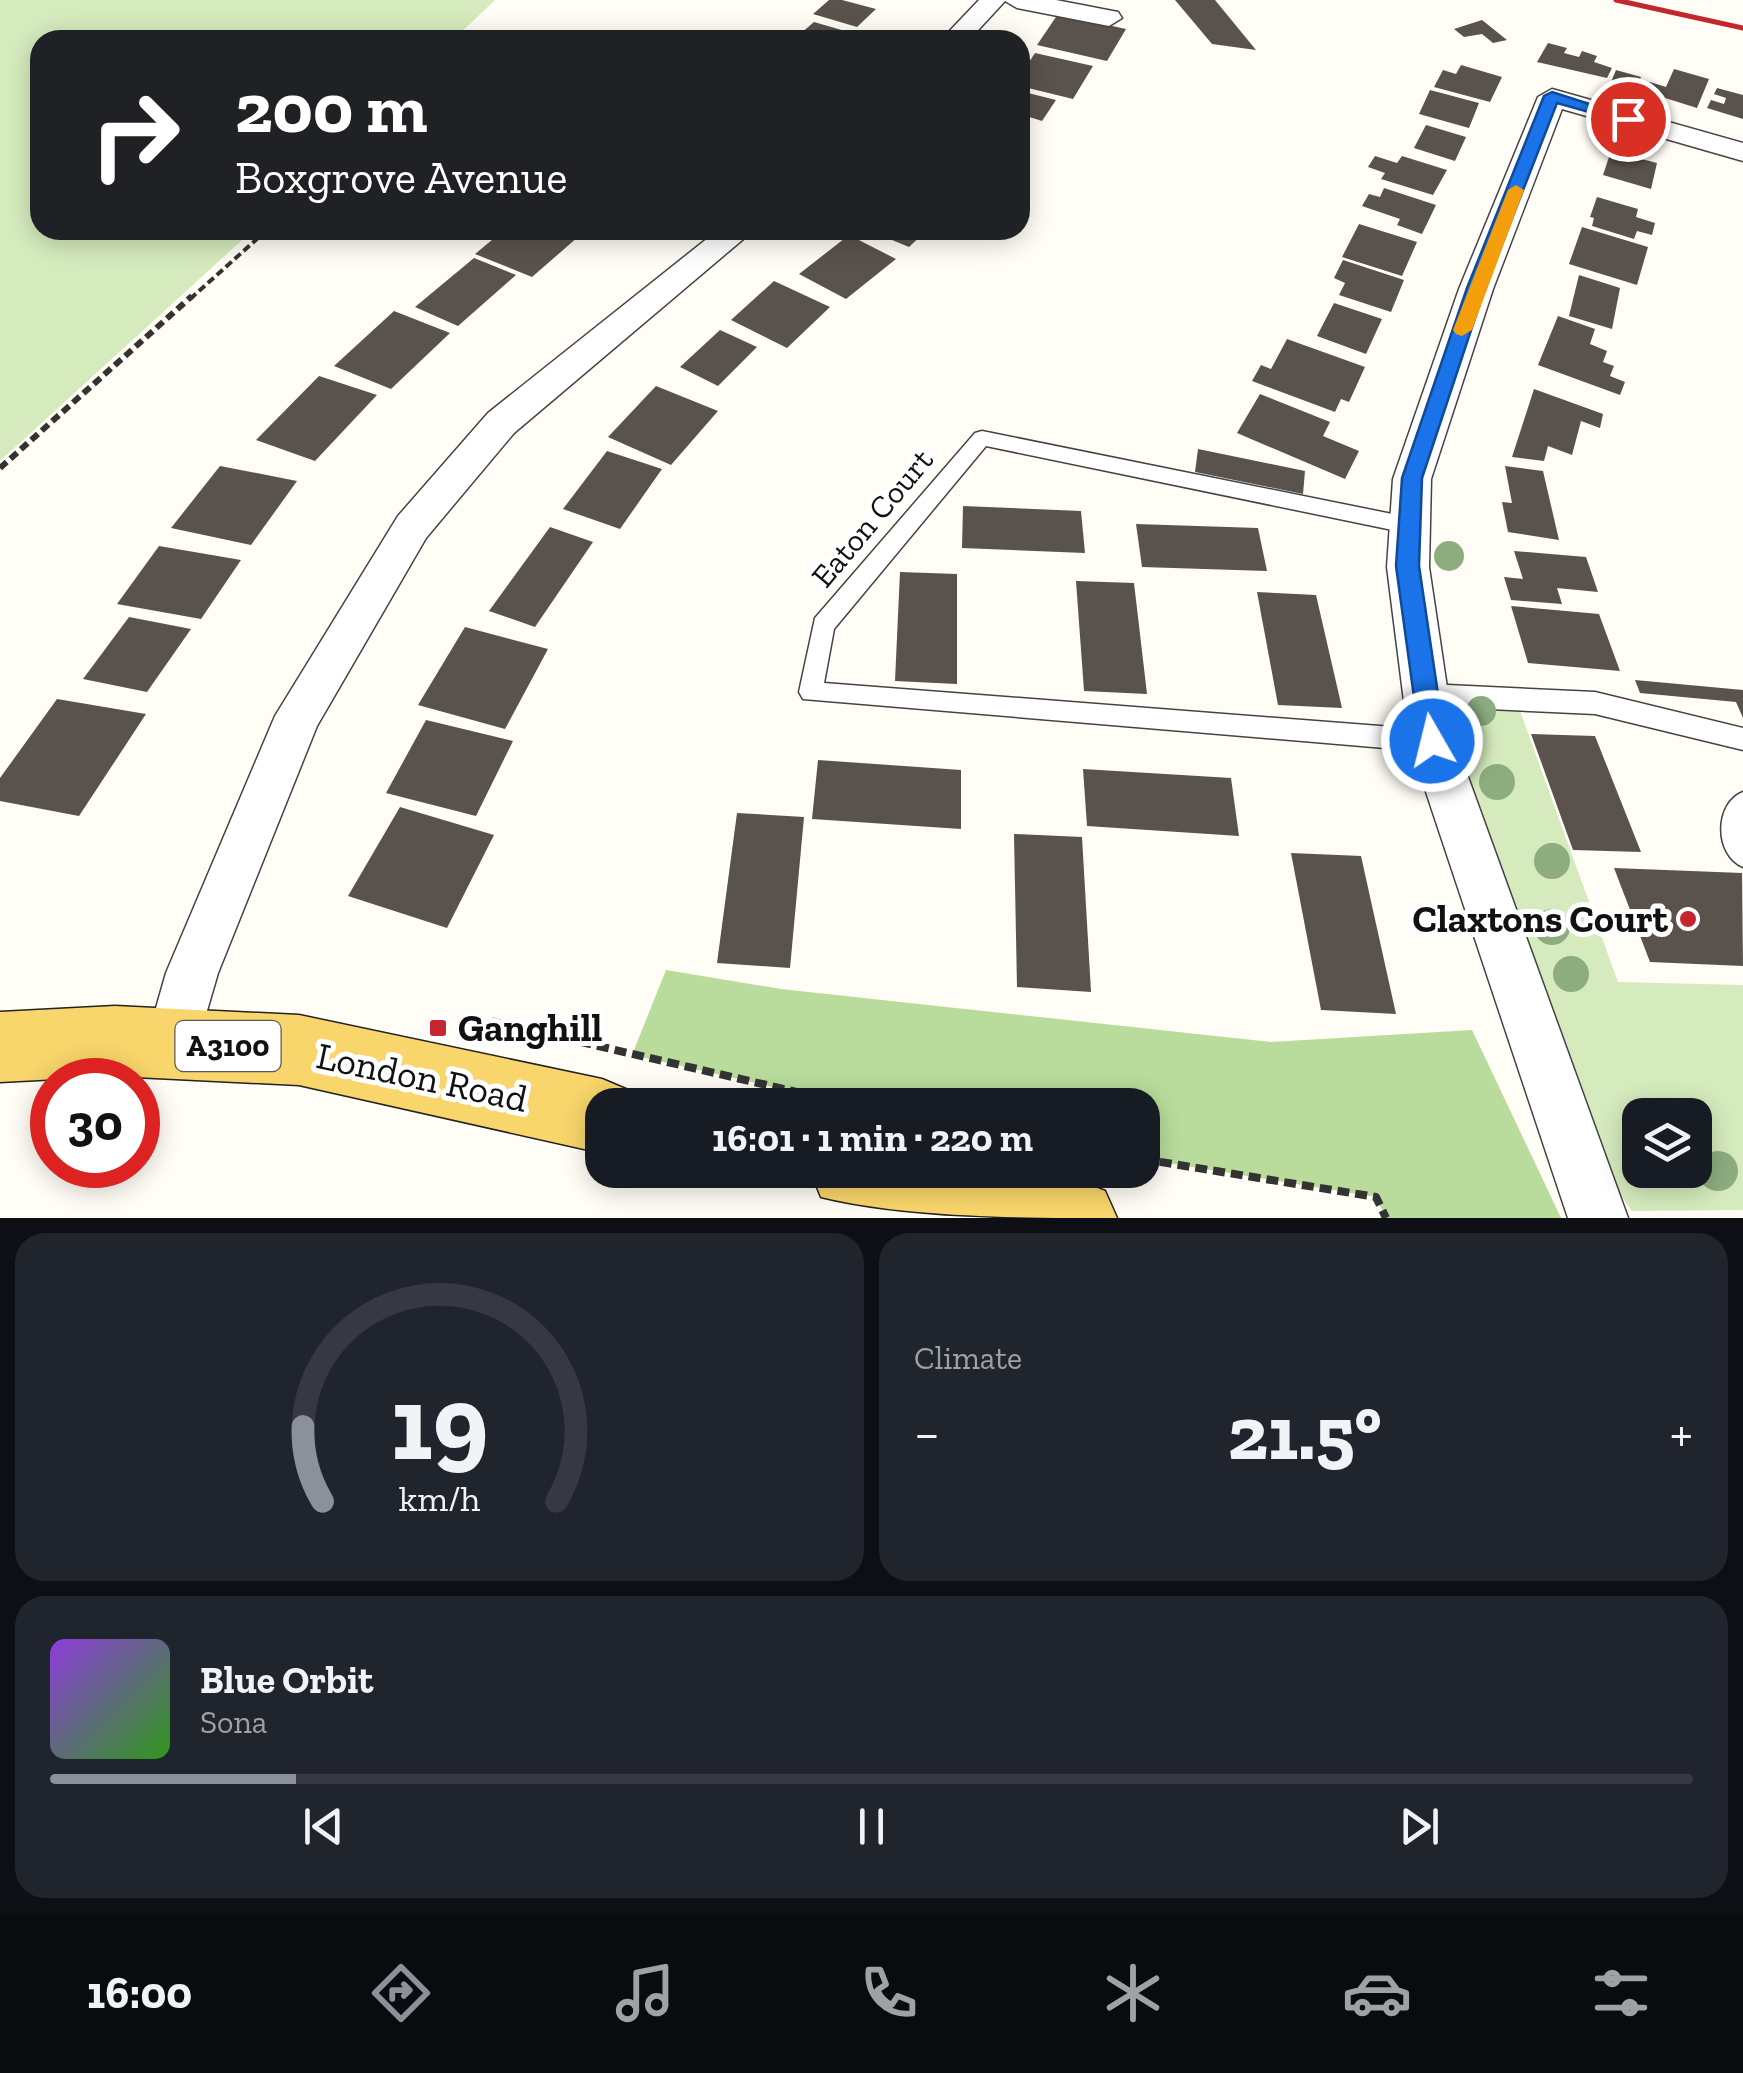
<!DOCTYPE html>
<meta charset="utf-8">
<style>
:root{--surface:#171b24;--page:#20242c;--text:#f1f3f6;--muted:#9ea1a6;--line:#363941;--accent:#8c9099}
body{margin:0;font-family:"Zilla Slab",serif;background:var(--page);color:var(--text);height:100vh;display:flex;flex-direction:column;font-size:38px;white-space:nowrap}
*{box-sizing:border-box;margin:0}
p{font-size:32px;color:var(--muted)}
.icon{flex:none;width:55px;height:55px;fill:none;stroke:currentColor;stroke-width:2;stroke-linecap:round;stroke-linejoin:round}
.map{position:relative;height:1218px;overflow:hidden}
.drawer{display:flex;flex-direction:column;gap:15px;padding:15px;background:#0d0f14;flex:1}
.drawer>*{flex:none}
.hud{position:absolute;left:30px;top:30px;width:1000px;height:210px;border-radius:30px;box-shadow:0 5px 25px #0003;background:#202124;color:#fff;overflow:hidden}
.tools{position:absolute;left:1622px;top:1098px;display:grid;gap:20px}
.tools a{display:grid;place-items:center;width:90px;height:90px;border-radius:20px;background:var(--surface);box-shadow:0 5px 25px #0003;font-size:50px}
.speed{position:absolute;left:30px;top:1058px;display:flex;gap:20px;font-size:50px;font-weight:700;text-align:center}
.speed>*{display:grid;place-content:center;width:130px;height:130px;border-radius:50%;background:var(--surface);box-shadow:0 5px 25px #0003;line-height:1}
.speed .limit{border:15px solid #d22;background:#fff;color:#111}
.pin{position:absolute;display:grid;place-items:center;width:85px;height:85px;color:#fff;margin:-42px;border:5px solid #fff;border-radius:50%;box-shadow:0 2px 10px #0007}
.me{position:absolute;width:110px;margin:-55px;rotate:352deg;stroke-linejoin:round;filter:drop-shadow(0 0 8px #0008)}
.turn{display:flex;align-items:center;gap:35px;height:210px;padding:0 40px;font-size:45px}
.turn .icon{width:130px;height:130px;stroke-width:2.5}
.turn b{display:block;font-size:70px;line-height:85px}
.big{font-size:75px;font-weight:800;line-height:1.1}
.drawer .card{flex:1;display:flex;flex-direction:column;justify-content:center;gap:15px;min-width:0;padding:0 35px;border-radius:30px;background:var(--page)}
.drawer .dial{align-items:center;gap:0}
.dial svg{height:260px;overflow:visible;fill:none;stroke:var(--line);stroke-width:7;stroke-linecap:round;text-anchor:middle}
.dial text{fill:var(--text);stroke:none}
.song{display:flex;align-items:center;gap:30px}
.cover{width:120px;height:120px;border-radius:15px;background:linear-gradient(135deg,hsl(270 70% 55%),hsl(110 70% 35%))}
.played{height:10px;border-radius:5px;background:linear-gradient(90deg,var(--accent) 15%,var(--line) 15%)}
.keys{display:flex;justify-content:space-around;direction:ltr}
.heat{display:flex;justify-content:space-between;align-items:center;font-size:55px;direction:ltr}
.drawer .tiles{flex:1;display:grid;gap:15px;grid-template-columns:1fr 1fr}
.card:last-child{grid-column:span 2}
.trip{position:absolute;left:585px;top:1088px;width:575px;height:100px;border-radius:30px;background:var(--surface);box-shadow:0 5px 25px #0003;font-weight:800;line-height:100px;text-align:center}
.dock{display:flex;height:160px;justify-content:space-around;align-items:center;background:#090b0e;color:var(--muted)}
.dock .icon{width:70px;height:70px}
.dock .selected{color:var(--accent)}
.dock b{font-size:45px;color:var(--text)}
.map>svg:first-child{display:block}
</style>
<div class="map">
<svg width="1743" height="1218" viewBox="0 0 1743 1218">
<rect width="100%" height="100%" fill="#fffdf5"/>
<!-- green -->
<g fill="#d5ebbd" fill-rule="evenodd">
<path d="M 0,0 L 495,0 L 453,40 L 40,40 L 40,230 L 253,230 L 0,461 Z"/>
<path d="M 1446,710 L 1520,711 L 1618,982 L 1743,985 L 1743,1210 L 1632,1211 L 1611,1181 L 1532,992 ZM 1640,1115 L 1695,1115 L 1695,1170 L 1640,1170 Z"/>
</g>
<!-- forest -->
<path fill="#b9dc9c" d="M 666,970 L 781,989 L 1271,1042 L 1472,1030 L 1561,1218 L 1386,1218 L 1376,1197 L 1143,1159 L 1142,1105 L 853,1105 L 632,1055 Z"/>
<!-- building -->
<g fill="#5a524d">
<path d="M 829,0 L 842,0 L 876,9 L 857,27 L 813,14 Z"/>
<path d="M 1175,0 L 1215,0 L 1256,50 L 1212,44 Z"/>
<path d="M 1058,14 L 1126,29 L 1107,61 L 1037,45 Z"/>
<path d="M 1482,20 L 1507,40 L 1493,43 L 1482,34 L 1464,37 L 1454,29 Z"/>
<path d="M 814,22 L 845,31 L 835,40 L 793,40 Z"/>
<path d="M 1548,43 L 1567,48 L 1564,53 L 1579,57 L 1582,51 L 1597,56 L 1594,62 L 1612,68 L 1607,78 L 1537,62 Z"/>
<path d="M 1035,53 L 1093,66 L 1073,99 L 1020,86 L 1020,76 Z"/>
<path d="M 1461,65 L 1502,77 L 1490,102 L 1434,87 L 1443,70 L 1456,74 Z"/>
<path d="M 1674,69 L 1709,79 L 1697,108 L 1646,92 L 1650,82 L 1666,87 Z"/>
<path d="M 1616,70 L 1641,77 L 1636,89 L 1611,82 Z"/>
<path d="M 1717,88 L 1743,95 L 1743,119 L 1707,108 L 1711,100 L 1724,104 L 1726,98 L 1714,94 Z"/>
<path d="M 1430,90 L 1479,103 L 1469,128 L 1419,114 Z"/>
<path d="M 1020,91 L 1056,100 L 1042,121 L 1020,114 Z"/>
<path d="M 1426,125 L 1466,137 L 1455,161 L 1414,148 Z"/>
<path d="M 1611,151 L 1657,163 L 1651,189 L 1603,175 Z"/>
<path d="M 1375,156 L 1397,163 L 1402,156 L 1447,170 L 1433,195 L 1381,179 L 1385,173 L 1368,167 Z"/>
<path d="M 1384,188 L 1436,205 L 1422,234 L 1397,225 L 1400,219 L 1362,206 L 1369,194 L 1380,197 Z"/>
<path d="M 1597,197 L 1638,209 L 1636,217 L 1655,223 L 1652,235 L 1637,231 L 1634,239 L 1592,226 L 1594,218 L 1590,217 Z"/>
<path d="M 1359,224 L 1417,242 L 1402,276 L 1342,257 Z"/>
<path d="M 1582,227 L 1648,247 L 1637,285 L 1569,264 Z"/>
<path d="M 504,230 L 586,230 L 532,277 L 475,254 Z"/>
<path d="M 868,230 L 927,230 L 909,247 Z"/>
<path d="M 849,235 L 896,259 L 846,299 L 799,274 Z"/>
<path d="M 474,258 L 516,275 L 458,326 L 415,307 Z"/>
<path d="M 1343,260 L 1404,280 L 1391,312 L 1339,295 L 1345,283 L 1334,278 Z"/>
<path d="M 1579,275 L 1620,288 L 1612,329 L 1569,316 Z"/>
<path d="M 774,281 L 830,307 L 787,348 L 731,320 Z"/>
<path d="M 1334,303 L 1382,319 L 1366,354 L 1317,336 Z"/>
<path d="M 394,311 L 450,333 L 391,389 L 334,366 Z"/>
<path d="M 1558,316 L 1595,329 L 1590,344 L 1607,351 L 1603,362 L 1614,366 L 1610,376 L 1625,382 L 1620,395 L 1538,365 Z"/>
<path d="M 720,330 L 757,347 L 718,386 L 680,367 Z"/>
<path d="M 1287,339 L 1365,367 L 1349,402 L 1341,399 L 1335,412 L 1252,381 L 1261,365 L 1271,369 Z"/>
<path d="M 319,376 L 377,395 L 315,461 L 256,440 Z"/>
<path d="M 656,386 L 718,411 L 671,465 L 608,437 Z"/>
<path d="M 1534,389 L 1603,414 L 1600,428 L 1581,421 L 1572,455 L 1548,446 L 1544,461 L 1512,457 Z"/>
<path d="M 1260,394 L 1330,422 L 1323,436 L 1359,451 L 1345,479 L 1237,433 Z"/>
<path d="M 1198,449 L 1305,471 L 1303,494 L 1195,472 Z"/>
<path d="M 607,451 L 662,469 L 620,529 L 563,509 Z"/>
<path d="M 220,466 L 297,481 L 251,545 L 171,528 Z"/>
<path d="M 1505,466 L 1543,471 L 1559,540 L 1508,532 L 1502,502 L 1512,503 Z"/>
<path d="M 963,506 L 1081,511 L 1085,553 L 962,548 Z"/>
<path d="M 1136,524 L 1258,528 L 1267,571 L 1142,567 Z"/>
<path d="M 550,527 L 593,542 L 535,627 L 489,611 Z"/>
<path d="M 159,546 L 241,560 L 201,619 L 117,604 Z"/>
<path d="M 1514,551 L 1586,557 L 1598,592 L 1557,588 L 1562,604 L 1511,600 L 1504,577 L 1523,579 Z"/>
<path d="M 900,572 L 957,574 L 957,684 L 895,681 Z"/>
<path d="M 1076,581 L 1134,583 L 1147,694 L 1084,691 Z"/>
<path d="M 1257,592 L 1316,595 L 1342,708 L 1278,705 Z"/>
<path d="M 1511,606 L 1599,614 L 1620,671 L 1528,663 Z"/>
<path d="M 129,617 L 191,629 L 147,692 L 83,679 Z"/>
<path d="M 465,627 L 548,649 L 505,729 L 418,705 Z"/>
<path d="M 1635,680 L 1743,690 L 1743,718 L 1736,702 L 1640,693 Z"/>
<path d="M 57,699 L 146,714 L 79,816 L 0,801 L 0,778 Z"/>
<path d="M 426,720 L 513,741 L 476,816 L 386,793 Z"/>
<path d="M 1531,734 L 1595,736 L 1641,852 L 1573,850 Z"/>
<path d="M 818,760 L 961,770 L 961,829 L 812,819 Z"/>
<path d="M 1083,769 L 1231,778 L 1239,836 L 1087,826 Z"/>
<path d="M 400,807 L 494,835 L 447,928 L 348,896 Z"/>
<path d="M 737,813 L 804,817 L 790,968 L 717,963 Z"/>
<path d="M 1014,834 L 1082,837 L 1091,992 L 1017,987 Z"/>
<path d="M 1291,853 L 1361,856 L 1396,1014 L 1321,1010 Z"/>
<path d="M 1614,868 L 1742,873 L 1743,966 L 1650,962 Z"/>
</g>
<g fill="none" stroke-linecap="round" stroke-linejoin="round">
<defs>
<g id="service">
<path d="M 982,431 L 1407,517 L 1418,525 L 1407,533 L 986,446 L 834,629 L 824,683 L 1432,730 L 1441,733 L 1444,741 L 1441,749 L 1432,752 L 803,699 L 799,692 L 815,618 L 975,433 Z"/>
<path d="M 1426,684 L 1595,692 L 1743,728 L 1743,750 L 1595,714 L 1426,706 L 1418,702 L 1414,695 L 1418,688 Z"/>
<path d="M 1743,792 L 1743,867 C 1714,855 1714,803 1743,792 Z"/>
</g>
<g id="minor">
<path d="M 979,0 L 1056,0 L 1118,12 L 1122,18 L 1109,26 L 1017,8 L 1005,1 L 969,40 L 941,40 Z"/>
<path d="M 1552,89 L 1743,143 L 1743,161 L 1562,109 L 1493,289 L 1431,479 L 1429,567 L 1455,741 L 1628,1218 L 1568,1218 L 1409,741 L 1387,567 L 1393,479 L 1459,289 L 1538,97 Z"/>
<path d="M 718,230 L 754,230 L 514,433 L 426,538 L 317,726 L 218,973 L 192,1062 L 173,1070 L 154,1062 L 146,1043 L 166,973 L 275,716 L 398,516 L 488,413 Z"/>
</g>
<g id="primary">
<path d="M 115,1006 L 299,1015 L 602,1079 L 628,1090 L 634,1105 L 602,1105 L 602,1153 L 299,1085 L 115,1076 L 0,1082 L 0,1012 Z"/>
<path d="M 810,1170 C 902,1170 1021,1156 1105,1191 L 1117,1218 C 1024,1218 907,1218 821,1197 Z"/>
</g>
</defs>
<!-- service casing -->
<use href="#service" stroke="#444" stroke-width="3"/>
<!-- minor casing -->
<use href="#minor" stroke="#444" stroke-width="3"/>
<!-- primary casing -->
<use href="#primary" stroke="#222" stroke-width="3"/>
<!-- path-far2 -->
<path stroke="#333" stroke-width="4" stroke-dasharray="8 4" stroke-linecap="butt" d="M 190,299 L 267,230"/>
<!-- path-far1 -->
<path stroke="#333" stroke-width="6" stroke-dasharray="9 5" stroke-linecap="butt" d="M 0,468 L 192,296"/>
<!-- path -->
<g stroke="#333" stroke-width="8" stroke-dasharray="12 6" stroke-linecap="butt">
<path d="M 482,1035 L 490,1021 L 853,1105"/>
<path d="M 1142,1159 L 1376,1197 L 1386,1218"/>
</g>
<!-- service -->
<use href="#service" fill="#fff" fill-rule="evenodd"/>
<!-- minor -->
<use href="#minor" fill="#fff" fill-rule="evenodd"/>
<!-- primary -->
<use href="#primary" fill="#f9d66b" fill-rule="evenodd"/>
<!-- rail -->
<path stroke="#c4262e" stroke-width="5" d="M 1616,0 L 1743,28"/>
</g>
<!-- trees -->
<g fill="#8dad7f">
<circle cx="1449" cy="556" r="15"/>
<circle cx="1481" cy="711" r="15"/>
<circle cx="1497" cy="782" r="18"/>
<circle cx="1552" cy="861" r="18"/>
<circle cx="1552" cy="927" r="18"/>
<circle cx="1571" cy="974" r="18"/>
<circle cx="1718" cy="1171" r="20"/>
</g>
<!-- route -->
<path fill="#1a73e8" stroke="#114b97" stroke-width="2.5" d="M 1552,92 L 1636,119 L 1628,123 L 1557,103 L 1485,288 L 1422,478 L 1419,566 L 1445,741 L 1441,749 L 1432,753 L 1424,749 L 1420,741 L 1396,566 L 1402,478 L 1467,288 L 1544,96 Z"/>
<!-- slow -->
<path fill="#f59e0b" d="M 1516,185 L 1524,190 L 1472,330 L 1462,336 L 1456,334 L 1453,330 L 1508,190 Z"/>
<!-- markers -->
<g fill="#c4262e" stroke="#fff" stroke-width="4">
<circle cx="1688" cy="919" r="10"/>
<rect x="428" y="1018" width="20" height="20" rx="5"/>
</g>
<g text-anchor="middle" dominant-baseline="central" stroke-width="10" stroke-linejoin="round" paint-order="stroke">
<!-- shield labels -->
<rect fill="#fff" stroke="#585858" stroke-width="2.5" x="175.5" y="1021" width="105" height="50" rx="8"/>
<g font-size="30" font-weight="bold" fill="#111">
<text x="228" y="1046">A3100</text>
</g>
<!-- street labels -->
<g font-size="32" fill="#111" stroke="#fff">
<text transform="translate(872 518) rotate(-50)">Eaton Court</text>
</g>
<!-- near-poi labels -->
<g font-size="38" font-weight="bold" fill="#111" stroke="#fff" text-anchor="end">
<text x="1668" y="919">Claxtons Court</text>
<text x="458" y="1028" text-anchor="start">Ganghill</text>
</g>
<!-- near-street labels -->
<g font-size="38" fill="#111" stroke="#fff">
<text transform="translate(422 1077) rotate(12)">London Road</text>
</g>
</g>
</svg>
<div class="tools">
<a><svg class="icon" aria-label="layers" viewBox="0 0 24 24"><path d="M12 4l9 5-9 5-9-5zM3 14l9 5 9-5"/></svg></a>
</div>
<div class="speed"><div class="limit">30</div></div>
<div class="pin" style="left:1628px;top:119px;background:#d93025"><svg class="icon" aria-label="arrive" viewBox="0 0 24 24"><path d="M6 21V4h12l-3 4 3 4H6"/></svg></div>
<svg class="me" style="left:1432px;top:741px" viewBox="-20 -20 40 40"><circle r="17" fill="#1a73e8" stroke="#fff" stroke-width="3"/><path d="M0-11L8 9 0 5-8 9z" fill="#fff"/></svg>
<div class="trip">16:01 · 1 min · 220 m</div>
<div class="hud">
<div class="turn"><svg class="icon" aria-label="right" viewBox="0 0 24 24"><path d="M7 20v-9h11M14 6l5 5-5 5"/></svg><div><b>200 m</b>Boxgrove Avenue</div></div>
</div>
</div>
<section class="drawer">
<div class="tiles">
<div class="card dial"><svg viewBox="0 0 100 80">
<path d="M14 69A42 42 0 1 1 86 69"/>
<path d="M14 69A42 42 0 0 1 8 46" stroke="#8c9099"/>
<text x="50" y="56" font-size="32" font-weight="700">19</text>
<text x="50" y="72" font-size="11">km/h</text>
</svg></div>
<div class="card"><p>Climate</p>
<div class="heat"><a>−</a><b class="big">21.5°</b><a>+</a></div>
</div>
<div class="card">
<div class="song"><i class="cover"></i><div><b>Blue Orbit</b><p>Sona</p></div></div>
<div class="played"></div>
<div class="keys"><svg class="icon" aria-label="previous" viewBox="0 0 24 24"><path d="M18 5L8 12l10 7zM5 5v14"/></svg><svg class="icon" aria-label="pause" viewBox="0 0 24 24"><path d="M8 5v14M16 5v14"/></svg><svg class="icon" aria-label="next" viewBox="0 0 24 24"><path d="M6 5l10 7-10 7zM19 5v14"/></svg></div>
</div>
</div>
</section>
<nav class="dock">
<b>16:00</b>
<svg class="icon selected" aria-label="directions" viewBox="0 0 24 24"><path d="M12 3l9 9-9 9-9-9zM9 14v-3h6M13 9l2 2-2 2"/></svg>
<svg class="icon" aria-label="music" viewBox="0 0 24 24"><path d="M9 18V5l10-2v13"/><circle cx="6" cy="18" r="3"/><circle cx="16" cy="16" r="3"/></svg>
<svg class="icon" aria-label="phone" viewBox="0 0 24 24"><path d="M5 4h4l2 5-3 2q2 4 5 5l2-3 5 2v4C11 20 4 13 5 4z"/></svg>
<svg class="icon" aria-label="climate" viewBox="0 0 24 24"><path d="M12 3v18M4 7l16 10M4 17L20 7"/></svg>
<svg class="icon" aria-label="car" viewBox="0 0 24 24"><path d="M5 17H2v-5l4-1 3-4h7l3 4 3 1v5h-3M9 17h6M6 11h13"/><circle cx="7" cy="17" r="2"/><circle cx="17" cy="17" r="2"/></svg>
<svg class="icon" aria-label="filters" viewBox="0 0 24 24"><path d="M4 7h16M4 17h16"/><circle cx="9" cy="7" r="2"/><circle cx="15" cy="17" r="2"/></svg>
</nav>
